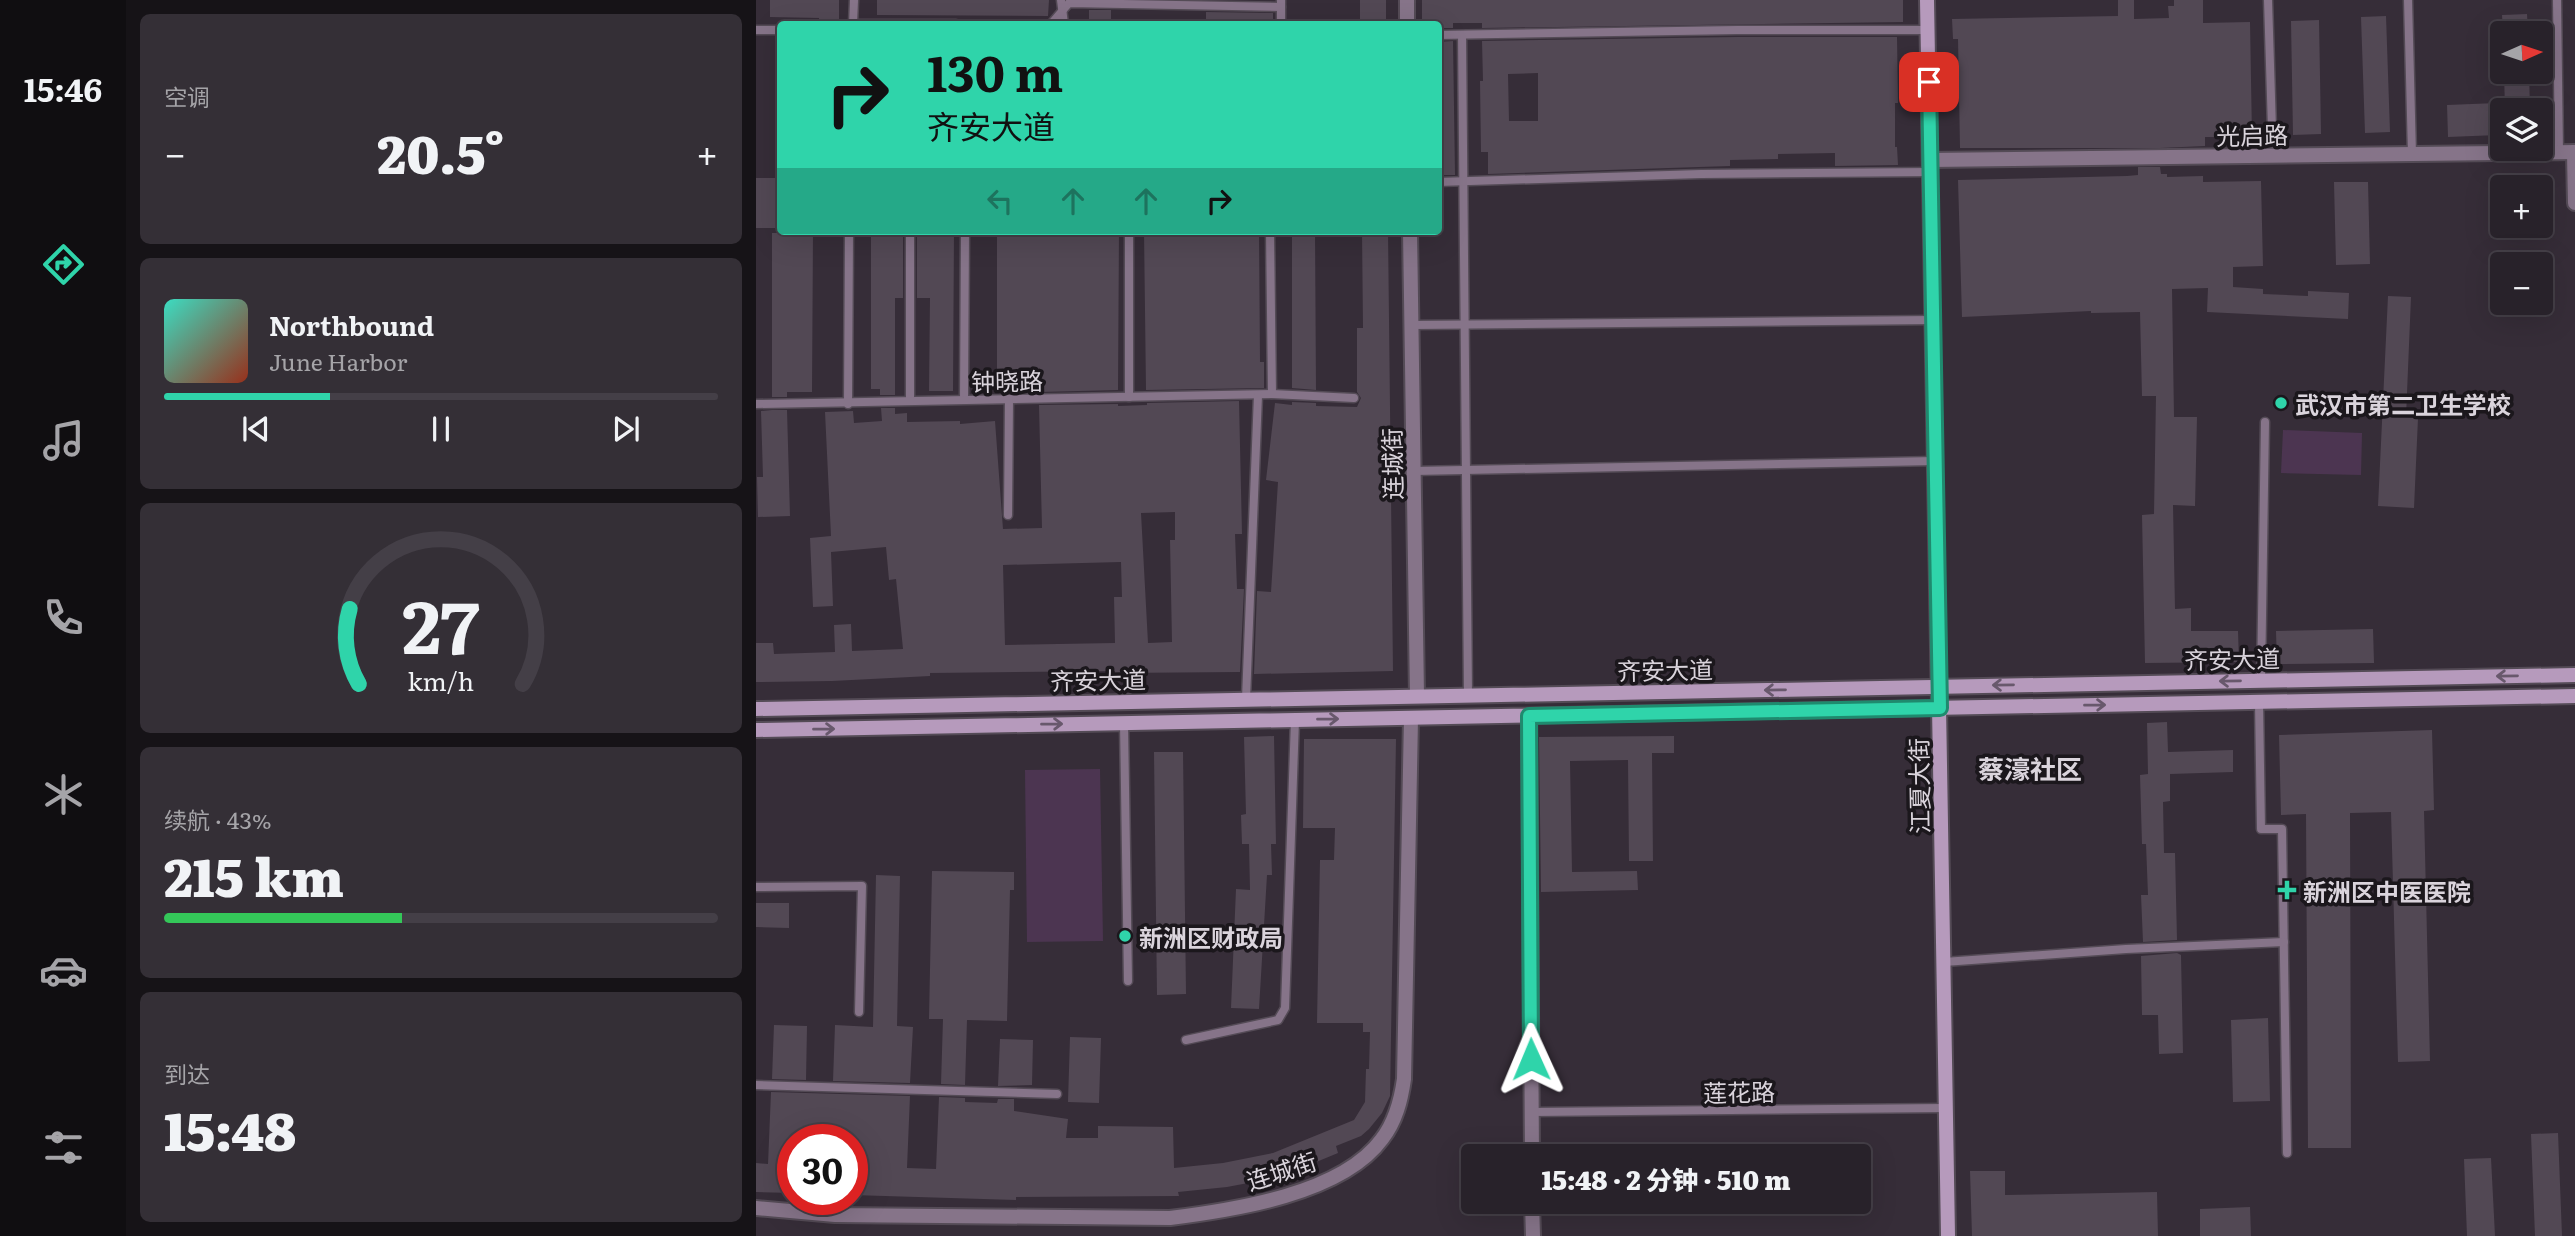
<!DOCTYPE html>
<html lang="zh">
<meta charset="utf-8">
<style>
:root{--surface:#28222a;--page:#342f36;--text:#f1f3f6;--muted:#a5a4a8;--line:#443f47;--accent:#2fd4aa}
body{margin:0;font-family:Literata,"Noto Sans SC",serif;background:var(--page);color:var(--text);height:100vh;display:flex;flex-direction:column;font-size:26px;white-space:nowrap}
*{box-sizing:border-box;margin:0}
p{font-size:23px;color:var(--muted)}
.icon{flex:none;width:38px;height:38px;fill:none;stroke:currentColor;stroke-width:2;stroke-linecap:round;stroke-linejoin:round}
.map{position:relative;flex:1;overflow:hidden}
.side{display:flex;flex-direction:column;gap:14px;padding:14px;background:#161317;width:630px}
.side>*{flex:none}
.banner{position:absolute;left:21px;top:21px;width:665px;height:214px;border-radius:7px;box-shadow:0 7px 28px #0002,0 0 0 2px var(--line);background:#2fd4aa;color:#111;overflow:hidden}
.needle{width:46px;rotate:87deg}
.fabs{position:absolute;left:1734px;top:21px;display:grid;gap:14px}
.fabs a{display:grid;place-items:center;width:63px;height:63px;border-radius:7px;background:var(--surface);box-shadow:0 7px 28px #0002,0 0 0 2px var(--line);font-size:35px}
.speed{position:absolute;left:21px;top:1124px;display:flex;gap:14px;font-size:35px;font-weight:700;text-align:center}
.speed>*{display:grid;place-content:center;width:91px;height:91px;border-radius:50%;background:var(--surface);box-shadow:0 7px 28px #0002,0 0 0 2px var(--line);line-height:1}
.speed .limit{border:10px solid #d22;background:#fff;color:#111}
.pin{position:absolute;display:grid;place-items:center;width:60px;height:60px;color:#fff;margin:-30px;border-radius:14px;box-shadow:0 4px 10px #0006}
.me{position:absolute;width:77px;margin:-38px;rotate:359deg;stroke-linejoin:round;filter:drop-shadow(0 0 5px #0008)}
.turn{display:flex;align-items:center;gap:24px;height:147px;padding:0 35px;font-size:32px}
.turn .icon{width:91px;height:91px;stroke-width:2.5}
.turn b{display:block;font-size:49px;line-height:60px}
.lanes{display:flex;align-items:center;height:66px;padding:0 35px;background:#0003;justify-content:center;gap:35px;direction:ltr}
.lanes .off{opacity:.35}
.big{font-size:52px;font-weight:800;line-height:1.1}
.side .card{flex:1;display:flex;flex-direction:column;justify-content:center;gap:10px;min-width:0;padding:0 24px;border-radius:10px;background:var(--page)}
.side .dial{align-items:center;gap:0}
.dial svg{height:182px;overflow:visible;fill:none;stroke:var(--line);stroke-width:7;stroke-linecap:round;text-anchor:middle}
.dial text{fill:var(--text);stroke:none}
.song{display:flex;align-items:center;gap:21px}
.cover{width:84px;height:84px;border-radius:10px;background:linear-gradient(135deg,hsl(170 70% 55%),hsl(10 70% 35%))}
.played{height:7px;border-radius:4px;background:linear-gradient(90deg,var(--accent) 30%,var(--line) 30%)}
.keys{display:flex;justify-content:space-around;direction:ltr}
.heat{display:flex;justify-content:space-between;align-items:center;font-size:38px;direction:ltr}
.charge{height:10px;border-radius:5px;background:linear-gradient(90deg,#34c759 43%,var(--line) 0)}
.trip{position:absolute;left:705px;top:1144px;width:410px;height:70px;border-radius:7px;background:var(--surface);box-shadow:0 7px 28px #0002,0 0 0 2px var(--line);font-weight:800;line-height:70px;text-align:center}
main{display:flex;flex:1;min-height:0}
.tab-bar{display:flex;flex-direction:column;width:126px;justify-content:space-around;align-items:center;background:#100e11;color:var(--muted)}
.tab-bar .icon{width:49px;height:49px}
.tab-bar .selected{color:var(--accent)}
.tab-bar b{font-size:32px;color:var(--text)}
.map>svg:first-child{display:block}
</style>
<main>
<nav class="tab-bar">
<b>15:46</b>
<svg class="icon selected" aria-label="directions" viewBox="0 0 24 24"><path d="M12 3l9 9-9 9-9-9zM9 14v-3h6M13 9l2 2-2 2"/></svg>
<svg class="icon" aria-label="music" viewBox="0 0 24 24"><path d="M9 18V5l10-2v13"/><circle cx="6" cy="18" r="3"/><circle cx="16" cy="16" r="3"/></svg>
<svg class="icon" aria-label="phone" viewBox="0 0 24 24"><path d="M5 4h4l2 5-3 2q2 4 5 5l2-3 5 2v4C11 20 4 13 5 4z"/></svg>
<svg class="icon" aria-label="climate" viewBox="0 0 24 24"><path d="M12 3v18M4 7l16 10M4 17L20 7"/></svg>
<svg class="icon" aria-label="car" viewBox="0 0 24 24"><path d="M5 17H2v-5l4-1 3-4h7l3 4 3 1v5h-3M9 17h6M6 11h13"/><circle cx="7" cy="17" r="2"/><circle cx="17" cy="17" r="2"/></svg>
<svg class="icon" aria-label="filters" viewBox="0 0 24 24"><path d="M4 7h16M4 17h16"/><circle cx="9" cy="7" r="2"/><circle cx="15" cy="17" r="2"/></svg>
</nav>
<section class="side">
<div class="card"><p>空调</p>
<div class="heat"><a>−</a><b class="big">20.5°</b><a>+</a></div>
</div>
<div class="card">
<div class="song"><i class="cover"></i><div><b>Northbound</b><p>June Harbor</p></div></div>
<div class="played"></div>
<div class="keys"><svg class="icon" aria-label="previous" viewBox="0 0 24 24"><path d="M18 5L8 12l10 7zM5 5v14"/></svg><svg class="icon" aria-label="pause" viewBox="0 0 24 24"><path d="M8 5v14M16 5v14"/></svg><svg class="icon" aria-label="next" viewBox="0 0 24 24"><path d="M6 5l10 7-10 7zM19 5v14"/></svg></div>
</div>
<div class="card dial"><svg viewBox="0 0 100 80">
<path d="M14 69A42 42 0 1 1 86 69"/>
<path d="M14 69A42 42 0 0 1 10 36" stroke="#2fd4aa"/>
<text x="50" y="56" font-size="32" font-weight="700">27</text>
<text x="50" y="72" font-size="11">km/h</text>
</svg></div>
<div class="card"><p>续航 · 43%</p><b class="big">215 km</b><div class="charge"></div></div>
<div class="card"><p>到达</p><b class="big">15:48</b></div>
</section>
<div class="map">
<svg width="1819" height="1236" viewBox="0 0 1819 1236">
<rect width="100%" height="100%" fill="#362d38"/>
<!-- green -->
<g fill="#4c3551">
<path d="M 1527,430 L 1606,433 L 1605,475 L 1525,473 Z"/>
<path d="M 344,769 L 347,941 L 271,942 L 269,770 Z"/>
</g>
<!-- building -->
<g fill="#524854" fill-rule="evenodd">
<path d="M 14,0 L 83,0 L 83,21 L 63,20 L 63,18 L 14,17 Z"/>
<path d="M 121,0 L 293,0 L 292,16 L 121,15 Z"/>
<rect x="604" y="0" width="26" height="24"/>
<path d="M 666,0 L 1147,0 L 1147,22 L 726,28 L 726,23 L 697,23 L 697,28 L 682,28 L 682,24 L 666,24 Z"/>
<path d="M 1362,0 L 1378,0 L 1378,19 L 1413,18 L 1412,6 L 1418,6 L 1418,0 L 1447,0 L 1447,23 L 1494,22 L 1496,137 L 1449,137 L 1449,146 L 1404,148 L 1204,148 L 1202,39 L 1197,39 L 1196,19 L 1362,16 Z"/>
<rect x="333" y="10" width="22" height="14"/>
<path d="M 450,12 L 517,13 L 517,24 L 450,24 Z"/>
<path d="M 1771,14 L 1772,33 L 1747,33 L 1746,15 Z"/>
<path d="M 1630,16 L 1634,132 L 1609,133 L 1605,17 Z"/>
<path d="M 1563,20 L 1565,134 L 1537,135 L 1535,21 Z"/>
<path d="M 981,37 L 1141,37 L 1142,103 L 1139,103 L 1139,147 L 1141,147 L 1142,165 L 1079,166 L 1079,153 L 1022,154 L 1022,159 L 974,160 L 974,166 L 732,174 L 732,152 L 725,152 L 724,81 L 727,81 L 726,41 ZM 782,73 L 782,121 L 753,121 L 752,74 Z"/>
<path d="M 697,41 L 699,175 L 682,175 L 682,42 Z"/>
<path d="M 1748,72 L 1773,72 L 1774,110 L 1749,110 Z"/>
<path d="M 1741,103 L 1742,135 L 1692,137 L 1691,105 Z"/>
<path d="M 1382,167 L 1404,167 L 1405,174 L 1411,174 L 1411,177 L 1447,176 L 1447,182 L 1505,181 L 1507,266 L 1477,267 L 1477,287 L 1507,289 L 1507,294 L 1552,296 L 1552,291 L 1593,293 L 1592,319 L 1451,312 L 1452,288 L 1416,289 L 1418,417 L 1441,417 L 1439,506 L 1417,505 L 1419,609 L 1435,608 L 1435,631 L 1482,631 L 1483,662 L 1389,663 L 1386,515 L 1398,514 L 1400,396 L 1386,396 L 1384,312 L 1335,313 L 1335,311 L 1206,317 L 1202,180 L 1371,176 L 1382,175 Z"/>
<rect x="0" y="178" width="24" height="50"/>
<path d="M 1578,182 L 1612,182 L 1614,264 L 1580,265 Z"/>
<path d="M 115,231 L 147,231 L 147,298 L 139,298 L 139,395 L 124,395 L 124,389 L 115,389 Z"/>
<path d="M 161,231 L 198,231 L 197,391 L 173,391 L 174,298 L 161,298 Z"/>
<path d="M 241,231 L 363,231 L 362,390 L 283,392 L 283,390 L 241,390 Z"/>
<path d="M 388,231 L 503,231 L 504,362 L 508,362 L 508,388 L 390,390 Z"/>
<path d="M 536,231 L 559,231 L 560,390 L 536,388 Z"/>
<path d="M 606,231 L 632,231 L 637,671 L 498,674 L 501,591 L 515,592 L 522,482 L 510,480 L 519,403 L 536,405 L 536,402 L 560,403 L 560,406 L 601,407 L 605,398 L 601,392 L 601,328 L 607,328 Z"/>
<path d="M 16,233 L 57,233 L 56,392 L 31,392 L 31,397 L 16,397 Z"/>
<path d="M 1632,296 L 1655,297 L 1650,417 L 1662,418 L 1658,508 L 1622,506 Z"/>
<path d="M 483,401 L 486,534 L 479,534 L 481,589 L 488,589 L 484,672 L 359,673 L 359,671 L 174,673 L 174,676 L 76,681 L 0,682 L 0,643 L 17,643 L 18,654 L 79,652 L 78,625 L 95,624 L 96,651 L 147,649 L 140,579 L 133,580 L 130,547 L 75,552 L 77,606 L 57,607 L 54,538 L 75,536 L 69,412 L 97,411 L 98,423 L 126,421 L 125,408 L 139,408 L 139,414 L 151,413 L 151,422 L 204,421 L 204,424 L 239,421 L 247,529 L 286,528 L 283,405 L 362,404 L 362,406 L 391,405 L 391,403 ZM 419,512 L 419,540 L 414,540 L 416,642 L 392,643 L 385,513 ZM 365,562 L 366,597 L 358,597 L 359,643 L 249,645 L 247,565 Z"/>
<path d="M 16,410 L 31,410 L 34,516 L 2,517 L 1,477 L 7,477 L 5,411 Z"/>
<path d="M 1617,629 L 1618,663 L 1521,664 L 1520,631 Z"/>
<path d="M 1411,722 L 1412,752 L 1477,750 L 1477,772 L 1414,774 L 1414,801 L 1407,802 L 1408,853 L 1419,853 L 1421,940 L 1387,942 L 1385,895 L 1392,895 L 1390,844 L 1386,844 L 1384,775 L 1392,774 L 1391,723 Z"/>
<path d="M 1676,730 L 1678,810 L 1668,811 L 1674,1061 L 1642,1062 L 1635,812 L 1594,813 L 1595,1148 L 1552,1148 L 1550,814 L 1525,815 L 1523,735 Z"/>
<path d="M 518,736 L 520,844 L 515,844 L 516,875 L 511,875 L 503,1009 L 475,1008 L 480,889 L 494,890 L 493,844 L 486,844 L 485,815 L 490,814 L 488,737 Z"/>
<path d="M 918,736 L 918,753 L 896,753 L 897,861 L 873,861 L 872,760 L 814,761 L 816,872 L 881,871 L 882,890 L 785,892 L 783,737 Z"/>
<path d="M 548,739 L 640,739 L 634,1096 L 626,1113 L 613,1129 L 605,1136 L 580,1146 L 582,1153 L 524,1177 L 471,1187 L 422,1192 L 423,1196 L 260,1197 L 260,1200 L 96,1195 L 96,1139 L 37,1139 L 37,1193 L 0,1192 L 0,1163 L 12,1164 L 15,1092 L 154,1096 L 151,1168 L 180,1169 L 183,1097 L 209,1098 L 209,1102 L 241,1103 L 242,1099 L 258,1099 L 258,1111 L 312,1119 L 310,1138 L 342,1138 L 342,1126 L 417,1127 L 418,1168 L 467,1163 L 517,1153 L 598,1120 L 609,1102 L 610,1069 L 613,1069 L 614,1032 L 607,1032 L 607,1023 L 561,1023 L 564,860 L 578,860 L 579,828 L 547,828 Z"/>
<path d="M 398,752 L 427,752 L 430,994 L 401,995 Z"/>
<path d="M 176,871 L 258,872 L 258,890 L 254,890 L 251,1021 L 211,1020 L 209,1085 L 185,1084 L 187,1019 L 173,1019 Z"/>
<path d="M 120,875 L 144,876 L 141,1026 L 157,1027 L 154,1083 L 77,1081 L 79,1025 L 117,1027 Z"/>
<path d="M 0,903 L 33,903 L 33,928 L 0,927 Z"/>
<path d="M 1421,953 L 1425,955 L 1427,1053 L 1403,1054 L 1402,1015 L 1386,1015 L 1385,956 Z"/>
<path d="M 1512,1018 L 1514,1101 L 1477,1102 L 1475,1020 Z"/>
<path d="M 18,1025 L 51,1026 L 50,1080 L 16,1079 Z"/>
<path d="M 314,1037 L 345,1038 L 343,1103 L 312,1102 Z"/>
<path d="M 244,1039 L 277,1040 L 276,1085 L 242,1086 Z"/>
<path d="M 1802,1133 L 1806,1236 L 1779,1236 L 1775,1134 Z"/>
<path d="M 1735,1158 L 1739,1236 L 1711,1236 L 1708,1159 Z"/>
<path d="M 1214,1171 L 1249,1171 L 1249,1195 L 1401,1192 L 1402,1236 L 1216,1236 Z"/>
<path d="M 1494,1207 L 1495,1236 L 1444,1236 L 1444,1209 Z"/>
</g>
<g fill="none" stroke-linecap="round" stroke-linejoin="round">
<defs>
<g id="lane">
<path d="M 305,0 L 308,24"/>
<path d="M 1512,0 L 1516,129"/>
<path d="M 1652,0 L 1656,154"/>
<path d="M 1801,0 L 1803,153"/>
<path d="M 97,24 L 98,0"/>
<path d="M 101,24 L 200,24"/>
<path d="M 295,24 L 313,3 L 525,7"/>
<path d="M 525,24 L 525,0"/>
<path d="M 0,30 L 24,30"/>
<path d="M 682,35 L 981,30 L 1172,30"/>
<path d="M 706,35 L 712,695"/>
<path d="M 682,182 L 945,174 L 1175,172"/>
<path d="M 154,231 L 154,400"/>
<path d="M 373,231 L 373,397"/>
<path d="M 514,231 L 516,394"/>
<path d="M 656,325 L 1177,320"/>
<path d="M 208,399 L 209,231"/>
<path d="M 0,404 L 516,394 L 598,398"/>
<path d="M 92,404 L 93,231"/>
<path d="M 658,471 L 1179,461"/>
<path d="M 252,515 L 253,399"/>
<path d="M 1505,681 L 1509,422"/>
<path d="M 490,699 L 502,395"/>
<path d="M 1503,702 L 1505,829 L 1526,829 L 1531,1153"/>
<path d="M 368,723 L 372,981"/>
<path d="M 0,887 L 106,886 L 103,1012"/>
<path d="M 1188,962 L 1370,949 L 1528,942"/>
<path d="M 430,1040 L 522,1020 L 529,1008 L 539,720"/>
<path d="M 0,1085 L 301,1094"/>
<path d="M 776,1112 L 1190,1108"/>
</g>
<g id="street">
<path d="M 651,0 L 651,24"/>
<path d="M 1818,153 L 1819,203"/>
<path d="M 1174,160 L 1819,152"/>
<path d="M 654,231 L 661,696"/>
<path d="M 773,716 L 776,1157"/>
<path d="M 776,1202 L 777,1236"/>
<path d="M 0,1208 L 79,1215 L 414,1218 C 478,1210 586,1194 626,1139 C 640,1121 645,1100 648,1079 L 655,718"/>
</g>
<g id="secondary">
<path d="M 1171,0 L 1192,1236"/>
<path d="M 0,709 L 1819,675"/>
<path d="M 0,730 L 1819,696"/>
</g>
</defs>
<!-- lane casing -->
<use href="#lane" stroke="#544b56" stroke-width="11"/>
<!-- street casing -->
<use href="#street" stroke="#544b56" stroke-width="18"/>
<!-- secondary casing -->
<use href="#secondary" stroke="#544b56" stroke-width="18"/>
<!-- lane -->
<use href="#lane" stroke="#867489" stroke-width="8"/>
<!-- street -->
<use href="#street" stroke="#867489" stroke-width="14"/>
<!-- secondary -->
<use href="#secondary" stroke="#b69abc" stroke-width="14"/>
</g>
<!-- one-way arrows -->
<defs><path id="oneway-shaft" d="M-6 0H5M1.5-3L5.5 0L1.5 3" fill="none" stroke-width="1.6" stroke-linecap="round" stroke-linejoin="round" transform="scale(1.75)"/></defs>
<g stroke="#68586c">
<use href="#oneway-shaft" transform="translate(1751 676) rotate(179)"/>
<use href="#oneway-shaft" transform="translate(1474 681) rotate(179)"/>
<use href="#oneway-shaft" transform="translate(1247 685) rotate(179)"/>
<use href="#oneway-shaft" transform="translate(1019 690) rotate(179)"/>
<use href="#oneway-shaft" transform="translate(1339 705) rotate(-1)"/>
<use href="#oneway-shaft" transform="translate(572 719) rotate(-1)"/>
<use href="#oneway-shaft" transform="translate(296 724) rotate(-1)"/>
<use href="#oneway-shaft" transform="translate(68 729) rotate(-1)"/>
</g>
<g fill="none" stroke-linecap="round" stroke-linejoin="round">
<defs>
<path id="route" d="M 775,1059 L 773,716 L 1184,708 L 1173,82"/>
</defs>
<!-- route casing -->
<use href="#route" stroke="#1f8a6e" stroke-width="18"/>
<!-- route -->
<use href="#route" stroke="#2fd4aa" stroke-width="12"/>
</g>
<!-- markers -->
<g fill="#2fd4aa" stroke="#1b171c" stroke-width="2.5">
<circle cx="1525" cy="403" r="7"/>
<path d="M1527.5 879.5h7v7h7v7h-7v7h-7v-7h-7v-7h7z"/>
<circle cx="369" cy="936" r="7"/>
</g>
<g text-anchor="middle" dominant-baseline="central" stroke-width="7" stroke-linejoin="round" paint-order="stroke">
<!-- street labels -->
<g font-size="24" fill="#dad4dc" stroke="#1b171c">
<text transform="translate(1496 134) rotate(-1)">光启路</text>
<text transform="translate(251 380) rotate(-1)">钟晓路</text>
<text transform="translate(635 464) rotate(-91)">连城街</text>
<text transform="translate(1476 658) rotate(-1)">齐安大道</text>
<text transform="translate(909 669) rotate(-1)">齐安大道</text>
<text transform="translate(342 679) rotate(-1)">齐安大道</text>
<text transform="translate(1162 786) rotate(-91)">江夏大街</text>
<text transform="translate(983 1091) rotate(-1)">莲花路</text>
<text transform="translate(525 1170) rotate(-18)">连城街</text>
</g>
<!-- poi labels -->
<g font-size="24" font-weight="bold" fill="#dad4dc" stroke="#1b171c" text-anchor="start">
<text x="1539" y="403">武汉市第二卫生学校</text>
<text x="1547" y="890">新洲区中医医院</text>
<text x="383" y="936">新洲区财政局</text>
</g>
<!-- neighbourhood labels -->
<g font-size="26" font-weight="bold" fill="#dad4dc" stroke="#1b171c">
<text x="1274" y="767">蔡濠社区</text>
</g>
</g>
</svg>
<div class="fabs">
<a><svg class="needle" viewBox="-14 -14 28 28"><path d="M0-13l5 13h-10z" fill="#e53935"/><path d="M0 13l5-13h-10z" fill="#a5a4a8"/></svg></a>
<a><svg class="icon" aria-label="layers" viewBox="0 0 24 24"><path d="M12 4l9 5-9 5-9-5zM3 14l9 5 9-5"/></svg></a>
<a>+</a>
<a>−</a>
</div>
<div class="speed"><div class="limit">30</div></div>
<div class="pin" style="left:1173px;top:82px;background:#d93025"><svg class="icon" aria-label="arrive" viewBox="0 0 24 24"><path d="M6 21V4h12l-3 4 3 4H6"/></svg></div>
<svg class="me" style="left:775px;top:1059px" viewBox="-20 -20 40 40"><path d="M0-17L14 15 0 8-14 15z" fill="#2fd4aa" stroke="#fff" stroke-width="4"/></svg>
<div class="trip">15:48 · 2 分钟 · 510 m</div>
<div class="banner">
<div class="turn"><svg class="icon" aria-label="right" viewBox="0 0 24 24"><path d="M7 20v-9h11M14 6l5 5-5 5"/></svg><div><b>130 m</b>齐安大道</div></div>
<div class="lanes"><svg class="icon off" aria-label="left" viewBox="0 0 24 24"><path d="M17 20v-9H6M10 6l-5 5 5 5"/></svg><svg class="icon off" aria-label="ahead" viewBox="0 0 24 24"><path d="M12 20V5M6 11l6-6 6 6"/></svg><svg class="icon off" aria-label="ahead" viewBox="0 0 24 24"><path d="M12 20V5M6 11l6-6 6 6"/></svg><svg class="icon" aria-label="right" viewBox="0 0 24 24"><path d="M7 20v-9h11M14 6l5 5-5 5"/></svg></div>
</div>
</div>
</main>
